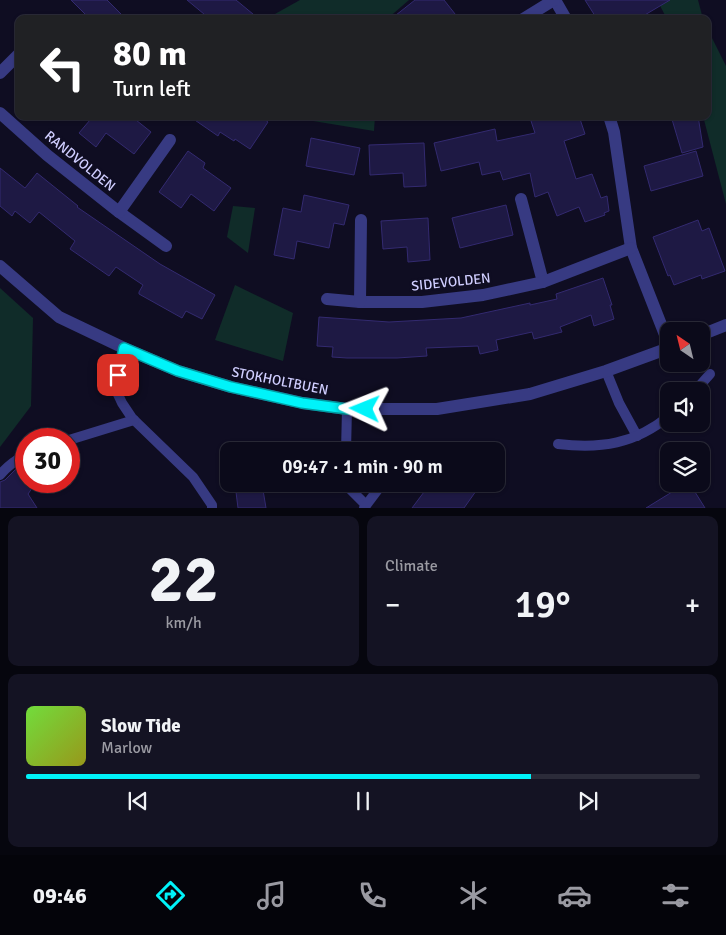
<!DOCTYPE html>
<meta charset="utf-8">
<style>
:root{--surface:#0b0a1a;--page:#141323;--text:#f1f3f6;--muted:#9a9aa2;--line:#2b2b39;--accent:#00f3f9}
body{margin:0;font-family:Signika,sans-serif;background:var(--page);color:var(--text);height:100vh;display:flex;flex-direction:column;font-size:19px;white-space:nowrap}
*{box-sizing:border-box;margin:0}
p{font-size:16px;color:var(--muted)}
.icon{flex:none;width:28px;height:28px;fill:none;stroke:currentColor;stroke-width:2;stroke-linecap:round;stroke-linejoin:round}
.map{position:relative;height:508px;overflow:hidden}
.panel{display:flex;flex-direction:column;gap:8px;padding:8px;background:#06060e;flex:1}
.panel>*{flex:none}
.top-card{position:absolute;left:15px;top:15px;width:696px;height:105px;border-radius:10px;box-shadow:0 1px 4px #0004,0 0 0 1px var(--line);background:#202124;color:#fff;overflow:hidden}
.needle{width:32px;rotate:325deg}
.buttons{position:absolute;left:660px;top:322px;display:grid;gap:10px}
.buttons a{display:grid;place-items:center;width:50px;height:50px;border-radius:10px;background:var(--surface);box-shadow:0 1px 4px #0004,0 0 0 1px var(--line);font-size:25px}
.speed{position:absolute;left:15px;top:428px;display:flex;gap:10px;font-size:25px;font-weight:700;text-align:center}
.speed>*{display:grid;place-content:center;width:65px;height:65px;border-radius:50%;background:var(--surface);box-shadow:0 1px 4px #0004,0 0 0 1px var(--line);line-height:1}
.speed .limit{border:8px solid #d22;background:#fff;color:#111}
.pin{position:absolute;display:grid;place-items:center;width:42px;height:42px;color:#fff;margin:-21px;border-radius:10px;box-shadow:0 2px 8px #0006}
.me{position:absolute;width:55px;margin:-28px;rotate:272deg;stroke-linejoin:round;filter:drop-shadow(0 0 4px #0008)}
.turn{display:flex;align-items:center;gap:18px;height:105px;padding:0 15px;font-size:22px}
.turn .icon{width:65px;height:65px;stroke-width:2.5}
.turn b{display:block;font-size:35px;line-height:42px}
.big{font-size:38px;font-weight:600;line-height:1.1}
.panel .card{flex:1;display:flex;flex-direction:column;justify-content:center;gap:8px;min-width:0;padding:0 18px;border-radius:10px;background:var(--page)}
.panel .dial{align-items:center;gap:0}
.dial b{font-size:65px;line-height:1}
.song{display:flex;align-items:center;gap:15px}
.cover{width:60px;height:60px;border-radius:8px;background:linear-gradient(135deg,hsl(100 70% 55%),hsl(60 70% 35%))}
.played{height:5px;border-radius:2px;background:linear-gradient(90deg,var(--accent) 75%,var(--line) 75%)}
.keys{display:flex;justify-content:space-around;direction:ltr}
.heat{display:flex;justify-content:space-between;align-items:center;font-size:28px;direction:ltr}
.panel .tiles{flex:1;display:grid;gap:8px;grid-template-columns:1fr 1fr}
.card:last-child{grid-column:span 2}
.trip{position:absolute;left:220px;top:442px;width:285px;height:50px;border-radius:10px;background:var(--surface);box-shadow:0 1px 4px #0004,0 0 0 1px var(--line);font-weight:600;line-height:50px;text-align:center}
.tab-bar{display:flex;height:80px;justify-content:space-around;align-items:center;background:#04040a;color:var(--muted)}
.tab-bar .icon{width:35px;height:35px}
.tab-bar .on{color:var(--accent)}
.tab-bar b{font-size:22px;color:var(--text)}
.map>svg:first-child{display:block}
</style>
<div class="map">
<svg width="726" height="508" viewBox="0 0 726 508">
<rect width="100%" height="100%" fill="#0f0d22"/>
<!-- green -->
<g fill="#102c29">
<path d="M 300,0 L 409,0 L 387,19 L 266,19 Z"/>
<path d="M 657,0 L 698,0 L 703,19 L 667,19 Z"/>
<path d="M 708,30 L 726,66 L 726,204 L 703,116 L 708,116 Z"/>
<path d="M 293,116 L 375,116 L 374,131 L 307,120 Z"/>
<path d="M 233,206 L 255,208 L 248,253 L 227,237 Z"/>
<path d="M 235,285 L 293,313 L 283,361 L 215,340 Z"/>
<path d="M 0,288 L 33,318 L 31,406 L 0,447 Z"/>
</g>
<!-- building -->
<g fill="#1e1944" stroke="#332a70">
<path d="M 71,0 L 107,0 L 126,19 L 90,19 Z"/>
<path d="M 187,0 L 236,0 L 259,19 L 210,19 Z"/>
<path d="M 415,0 L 444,0 L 459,19 L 391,19 Z"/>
<path d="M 585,0 L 670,0 L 638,19 L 597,19 Z"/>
<path d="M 85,116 L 131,116 L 151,132 L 134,154 L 106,133 L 96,147 L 79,133 L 90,120 Z"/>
<path d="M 189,116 L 260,116 L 268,122 L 250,149 L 235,139 L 234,141 L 220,132 L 218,136 Z"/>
<path d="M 546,116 L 579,116 L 585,134 L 564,141 L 576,179 L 592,174 L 601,198 L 607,196 L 609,211 L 604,213 L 605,215 L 585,222 L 579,207 L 557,216 L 548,192 L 535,197 L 530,173 L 503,180 L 500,171 L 482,175 L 479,162 L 441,171 L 434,143 L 495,129 L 497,141 L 535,133 L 531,121 Z"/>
<path d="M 671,116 L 698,116 L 703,147 L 682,153 Z"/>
<path d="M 311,138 L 360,148 L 354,175 L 306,166 Z"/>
<path d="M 424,143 L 426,186 L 404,187 L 403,173 L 370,175 L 369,145 Z"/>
<path d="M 188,151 L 205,163 L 203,168 L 231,188 L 214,211 L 191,194 L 181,208 L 159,192 Z"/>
<path d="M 696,151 L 703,176 L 651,191 L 644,166 Z"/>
<path d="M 0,168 L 25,188 L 37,173 L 78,206 L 77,207 L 160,264 L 215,295 L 202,319 L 186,311 L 182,318 L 139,294 L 139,292 L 143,285 L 116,267 L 109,276 L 70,249 L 75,241 L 39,212 L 30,223 L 15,211 L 12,216 L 0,206 Z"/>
<path d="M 304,195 L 349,205 L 344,225 L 334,223 L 329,248 L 297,241 L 294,259 L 274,255 L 283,208 L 301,212 Z"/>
<path d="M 506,205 L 513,235 L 460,248 L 452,218 Z"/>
<path d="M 428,218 L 430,260 L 408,262 L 407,247 L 383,249 L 381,221 Z"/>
<path d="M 698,220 L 702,231 L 709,228 L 725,271 L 702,279 L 701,275 L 674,285 L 670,275 L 668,276 L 653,237 Z"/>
<path d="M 603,278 L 612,305 L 610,305 L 614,319 L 594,326 L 591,315 L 560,327 L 562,332 L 534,339 L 532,332 L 496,340 L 498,350 L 480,354 L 478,346 L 426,348 L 427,356 L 397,358 L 347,358 L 332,357 L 333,347 L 317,346 L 319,317 L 389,322 L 461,318 L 530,303 L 530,305 L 557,299 L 556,294 Z"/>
<path d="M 16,469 L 26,476 L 26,481 L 37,481 L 28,494 L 37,508 L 0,508 L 0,482 L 5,480 Z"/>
<path d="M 235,484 L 262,484 L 266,508 L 238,508 Z"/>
<path d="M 430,484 L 481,484 L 464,508 L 412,508 Z"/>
<path d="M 685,484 L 690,484 L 705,508 L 646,508 Z"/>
</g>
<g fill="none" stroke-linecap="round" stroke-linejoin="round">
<!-- lane -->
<g stroke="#373a82" stroke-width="10">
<path d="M 124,348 L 115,388 L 122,403 L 132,418 L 193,477 L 212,505 L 212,508"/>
<path d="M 606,371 L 619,403 L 637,436"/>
<path d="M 695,391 L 710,374"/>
<path d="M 69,440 L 134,420"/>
<path d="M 558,444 C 601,449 635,444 669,416"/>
<path d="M 346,451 L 347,409"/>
<path d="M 0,475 C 7,466 16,460 26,454"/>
<path d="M 347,484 L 351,490 L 366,505"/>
<path d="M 364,508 L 382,484"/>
</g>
<!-- street -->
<g stroke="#373a82" stroke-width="12">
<path d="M 555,0 L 566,19"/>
<path d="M 523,19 L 554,0"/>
<path d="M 0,73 L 19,54"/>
<path d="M 0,113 L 47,155 L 119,212 L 166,246"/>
<path d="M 609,116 L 614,132 L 631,248 L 669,345"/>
<path d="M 521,199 L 543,282"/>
<path d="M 119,212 L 170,140"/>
<path d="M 0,266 L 59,317 L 124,348 L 178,371 L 231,387 L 303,403 L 347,409 L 437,409 L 530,394 L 606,371 L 669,348"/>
<path d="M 327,299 L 360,302 L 422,302 L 483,295 L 543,282 L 631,248"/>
<path d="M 360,302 L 361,220"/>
<path d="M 701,335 L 726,325"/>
</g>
</g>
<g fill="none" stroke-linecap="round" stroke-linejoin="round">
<defs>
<path id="route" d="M 118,375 L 124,348 L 178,371 L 231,387 L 302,403 L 347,409 L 365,409"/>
</defs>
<!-- route casing -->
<use href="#route" stroke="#009ea2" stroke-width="12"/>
<!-- route -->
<use href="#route" stroke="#00f3f9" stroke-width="9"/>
</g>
<g text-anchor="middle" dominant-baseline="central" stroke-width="5" stroke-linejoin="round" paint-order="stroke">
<!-- street labels -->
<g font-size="14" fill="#d0ceff" stroke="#0f0d22">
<text transform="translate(80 161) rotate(39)">RANDVOLDEN</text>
<text transform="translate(451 282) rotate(-6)">SIDEVOLDEN</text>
<text transform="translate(280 381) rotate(11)">STOKHOLTBUEN</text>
</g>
</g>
</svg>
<div class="buttons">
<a><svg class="needle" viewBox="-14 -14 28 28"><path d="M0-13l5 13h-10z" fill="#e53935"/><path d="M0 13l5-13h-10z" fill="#9a9aa2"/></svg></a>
<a><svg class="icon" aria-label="sound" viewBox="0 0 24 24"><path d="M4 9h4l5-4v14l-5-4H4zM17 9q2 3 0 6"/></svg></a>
<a><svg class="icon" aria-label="layers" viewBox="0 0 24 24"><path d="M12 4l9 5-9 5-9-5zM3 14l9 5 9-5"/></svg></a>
</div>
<div class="speed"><div class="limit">30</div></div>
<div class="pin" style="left:118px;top:375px;background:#d93025"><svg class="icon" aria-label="arrive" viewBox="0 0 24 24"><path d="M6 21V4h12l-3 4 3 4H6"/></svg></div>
<svg class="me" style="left:365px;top:409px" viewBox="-20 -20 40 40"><path d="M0-17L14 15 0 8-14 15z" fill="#00f3f9" stroke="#fff" stroke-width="4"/></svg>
<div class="trip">09:47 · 1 min · 90 m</div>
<div class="top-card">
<div class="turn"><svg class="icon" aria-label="left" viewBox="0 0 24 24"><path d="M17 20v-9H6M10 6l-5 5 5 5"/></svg><div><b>80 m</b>Turn left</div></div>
</div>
</div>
<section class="panel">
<div class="tiles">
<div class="card dial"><b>22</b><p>km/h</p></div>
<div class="card"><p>Climate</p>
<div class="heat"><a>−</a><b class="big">19°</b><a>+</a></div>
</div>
<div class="card">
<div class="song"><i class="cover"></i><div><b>Slow Tide</b><p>Marlow</p></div></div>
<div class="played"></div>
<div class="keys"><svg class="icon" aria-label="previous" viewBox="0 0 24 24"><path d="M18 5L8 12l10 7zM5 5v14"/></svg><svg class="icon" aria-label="pause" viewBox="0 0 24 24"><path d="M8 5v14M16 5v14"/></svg><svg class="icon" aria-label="next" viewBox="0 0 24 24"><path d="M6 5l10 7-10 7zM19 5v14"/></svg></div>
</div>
</div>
</section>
<nav class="tab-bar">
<b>09:46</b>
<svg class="icon on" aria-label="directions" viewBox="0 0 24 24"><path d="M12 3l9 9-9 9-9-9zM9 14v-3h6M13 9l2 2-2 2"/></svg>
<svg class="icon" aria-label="music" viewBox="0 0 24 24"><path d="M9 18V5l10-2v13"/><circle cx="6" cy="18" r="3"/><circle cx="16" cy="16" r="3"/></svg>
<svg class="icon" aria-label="phone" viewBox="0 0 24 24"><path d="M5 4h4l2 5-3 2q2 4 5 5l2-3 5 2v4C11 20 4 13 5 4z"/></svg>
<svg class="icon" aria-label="climate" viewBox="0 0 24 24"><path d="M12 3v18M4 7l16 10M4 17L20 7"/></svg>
<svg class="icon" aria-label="car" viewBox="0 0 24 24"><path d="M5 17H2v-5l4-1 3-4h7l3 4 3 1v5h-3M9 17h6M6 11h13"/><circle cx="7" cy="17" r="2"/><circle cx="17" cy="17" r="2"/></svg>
<svg class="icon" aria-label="filters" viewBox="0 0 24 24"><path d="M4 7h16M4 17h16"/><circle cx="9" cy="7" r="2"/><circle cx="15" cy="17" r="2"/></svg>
</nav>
